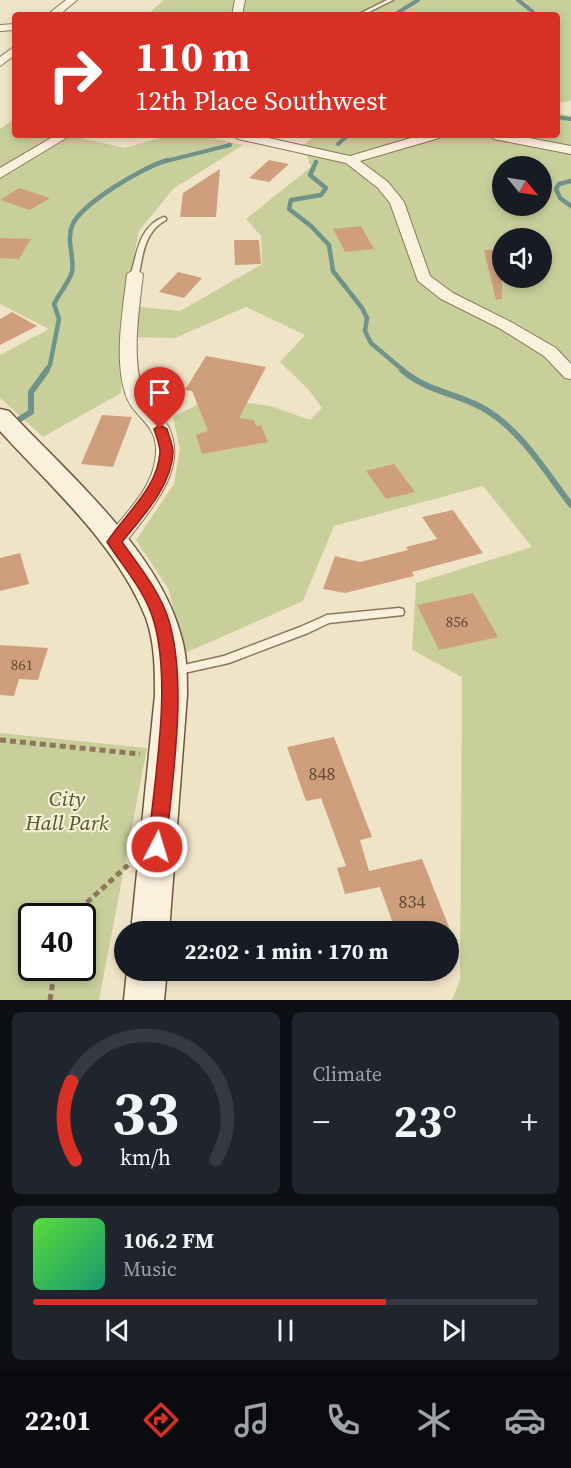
<!DOCTYPE html>
<meta charset="utf-8">
<style>
:root{--surface:#171b24;--page:#20242c;--text:#f1f3f6;--muted:#9ea1a6;--line:#363941;--accent:#d93025}
body{margin:0;font-family:"Source Serif 4",serif;background:var(--page);color:var(--text);height:100vh;display:flex;flex-direction:column;font-size:22px;white-space:nowrap}
*{box-sizing:border-box;margin:0}
p{font-size:20px;color:var(--muted)}
.icon{flex:none;width:33px;height:33px;fill:none;stroke:currentColor;stroke-width:2;stroke-linecap:round;stroke-linejoin:round}
.map{position:relative;height:1000px;overflow:hidden}
.panel{display:flex;flex-direction:column;gap:12px;padding:12px;background:#0d0f14;flex:1}
.panel>*{flex:none}
.hud{position:absolute;left:12px;top:12px;width:548px;height:126px;border-radius:6px;box-shadow:0 3px 9px #0003;background:#d93025;color:#fff;overflow:hidden}
.needle{width:39px;rotate:120deg}
.fabs{position:absolute;left:492px;top:156px;display:grid;gap:12px}
.fabs a{display:grid;place-items:center;width:60px;height:60px;border-radius:50%;background:var(--surface);box-shadow:0 3px 9px #0003;font-size:30px}
.speed{position:absolute;left:18px;top:903px;display:flex;gap:12px;font-size:30px;font-weight:700;text-align:center}
.speed>*{display:grid;place-content:center;width:78px;height:78px;border-radius:50%;background:var(--surface);box-shadow:0 3px 9px #0003;line-height:1}
.speed .limit{border:3px solid #111;border-radius:9px;background:#fff;color:#111}
.pin{position:absolute;display:grid;place-items:center;width:51px;height:51px;color:#fff;margin:-62px -26px;border-radius:50% 50% 50% 0;rotate:-45deg;box-shadow:0 0 6px #0007}
.pin .icon{rotate:45deg}
.me{position:absolute;width:66px;margin:-33px;rotate:5deg;stroke-linejoin:round;filter:drop-shadow(0 0 4px #0008)}
.turn{display:flex;align-items:center;gap:21px;height:126px;padding:0 24px;font-size:27px}
.turn .icon{width:78px;height:78px;stroke-width:2.5}
.turn b{display:block;font-size:42px;line-height:51px}
.big{font-size:45px;font-weight:700;line-height:1.1}
.panel .card{flex:1;display:flex;flex-direction:column;justify-content:center;gap:9px;min-width:0;padding:0 21px;border-radius:9px;background:var(--page)}
.panel .dial{align-items:center;gap:0}
.dial svg{height:156px;overflow:visible;fill:none;stroke:var(--line);stroke-width:7;stroke-linecap:round;text-anchor:middle}
.dial text{fill:var(--text);stroke:none}
.song{display:flex;align-items:center;gap:18px}
.cover{width:72px;height:72px;border-radius:9px;background:linear-gradient(135deg,hsl(110 70% 55%),hsl(160 70% 35%))}
.played{height:6px;border-radius:3px;background:linear-gradient(90deg,var(--accent) 70%,var(--line) 70%)}
.keys{display:flex;justify-content:space-around;direction:ltr}
.heat{display:flex;justify-content:space-between;align-items:center;font-size:33px;direction:ltr}
.panel .tiles{flex:1;display:grid;gap:12px;grid-template-columns:1fr 1fr}
.card:last-child{grid-column:span 2}
.trip{position:absolute;left:114px;top:921px;width:345px;height:60px;border-radius:30px;background:var(--surface);box-shadow:0 3px 9px #0003;font-weight:700;line-height:60px;text-align:center}
.tab-bar{display:flex;height:96px;justify-content:space-around;align-items:center;background:#090b0e;color:var(--muted)}
.tab-bar .icon{width:42px;height:42px}
.tab-bar .current{color:var(--accent)}
.tab-bar b{font-size:27px;color:var(--text)}
.map>svg:first-child{display:block}
</style>
<div class="map">
<svg width="571" height="1000" viewBox="0 0 571 1000">
<rect width="100%" height="100%" fill="#f0e4c8"/>
<!-- green -->
<g fill="#c9cf9b" fill-rule="evenodd">
<path d="M 164,0 L 571,0 L 571,101 L 557,103 L 556,15 L 147,15 Z"/>
<path d="M 557,113 L 571,116 L 571,1000 L 452,1000 L 460,980 L 462,677 L 412,650 L 416,583 L 532,547 L 483,486 L 334,526 L 303,601 L 183,654 L 169,590 L 136,540 L 174,484 L 180,449 L 173,417 L 210,398 L 271,406 L 310,420 L 322,408 L 309,390 L 280,362 L 305,335 L 246,307 L 175,338 L 122,337 L 121,393 L 43,437 L 0,398 L 0,355 L 49,329 L 0,304 L 0,129 L 15,118 L 15,135 L 68,135 L 125,148 L 170,135 L 199,135 L 243,145 L 173,189 L 139,231 L 123,305 L 180,311 L 262,264 L 261,236 L 246,219 L 311,167 L 303,145 L 316,135 L 556,135 ZM 502,166 L 542,166 L 542,206 L 502,206 ZM 502,238 L 542,238 L 542,278 L 502,278 Z"/>
<path d="M 0,733 L 147,748 L 99,1000 L 0,1000 ZM 82,916 L 82,968 L 32,968 L 32,916 Z"/>
</g>
<g fill="none" stroke-linecap="round" stroke-linejoin="round">
<!-- stream-far2 -->
<g stroke="#6f938a" stroke-width="4">
<path d="M 518,0 L 533,12 L 533,15"/>
<path d="M 394,15 L 418,0"/>
<path d="M 556,117 L 571,119"/>
<path d="M 338,144 L 348,135"/>
<path d="M 162,162 L 230,145"/>
</g>
<!-- stream-far1 -->
<g stroke="#6f938a" stroke-width="4.5">
<path d="M 316,162 L 310,175 L 326,188 L 321,195 L 291,200 L 289,209 L 311,226 L 329,245 L 333,271 L 362,308 L 367,318 L 365,331 L 371,343 L 404,371"/>
<path d="M 571,181 L 559,184 L 556,189 L 560,198 L 571,206"/>
<path d="M 46,371 L 50,365 L 59,319 L 54,304 C 59,294 69,282 72,272 C 75,257 66,242 72,226 C 80,204 145,166 168,160"/>
</g>
<!-- stream -->
<g stroke="#6f938a" stroke-width="6">
<path d="M 402,370 C 428,392 453,392 481,407 C 520,428 545,471 571,505"/>
<path d="M 20,419 L 31,412 L 31,392 L 47,370"/>
</g>
</g>
<!-- building -->
<g fill="#cf9f7d">
<path d="M 269,160 L 289,164 L 269,182 L 249,178 Z"/>
<path d="M 220,169 L 216,217 L 180,217 L 183,193 Z"/>
<path d="M 19,188 L 50,198 L 30,210 L 0,200 Z"/>
<path d="M 361,226 L 374,249 L 345,252 L 333,229 Z"/>
<path d="M 0,238 L 31,239 L 19,259 L 0,258 Z"/>
<path d="M 234,240 L 259,240 L 261,264 L 235,265 Z"/>
<path d="M 484,250 L 502,250 L 502,299 L 496,300 Z"/>
<path d="M 178,272 L 202,278 L 184,298 L 159,292 Z"/>
<path d="M 12,312 L 37,326 L 0,345 L 0,319 Z"/>
<path d="M 206,356 L 266,367 L 239,418 L 254,420 L 256,426 L 261,425 L 268,442 L 202,454 L 196,435 L 208,431 L 192,391 L 185,390 Z"/>
<path d="M 102,415 L 132,417 L 113,467 L 81,464 Z"/>
<path d="M 394,464 L 415,492 L 386,499 L 366,471 Z"/>
<path d="M 453,510 L 483,553 L 412,572 L 414,576 L 345,593 L 323,589 L 335,556 L 360,562 L 408,550 L 406,547 L 437,539 L 422,517 Z"/>
<path d="M 20,553 L 29,584 L 0,591 L 0,558 Z"/>
<path d="M 473,593 L 498,637 L 439,650 L 417,605 Z"/>
<path d="M 0,645 L 48,648 L 38,680 L 19,679 L 14,696 L 0,695 Z"/>
<path d="M 334,737 L 372,837 L 360,840 L 369,871 L 422,859 L 451,932 L 396,932 L 380,887 L 345,894 L 337,868 L 346,866 L 321,798 L 306,801 L 287,747 Z"/>
</g>
<g fill="none" stroke-linecap="round" stroke-linejoin="round">
<defs>
<g id="lane">
<path d="M 387,0 L 393,0 L 363,15 L 357,15 Z"/>
<path d="M 164,217 L 166,218 L 166,220 C 145,231 143,253 139,274 L 137,275 L 133,275 L 131,274 C 137,252 140,226 164,217 Z"/>
<path d="M 399,608 L 403,609 L 404,612 L 403,615 L 329,623 L 308,633 L 229,663 L 175,675 L 171,674 L 170,671 L 171,668 L 175,667 L 224,656 L 300,627 L 327,615 Z"/>
</g>
<g id="street">
<path d="M 66,0 L 77,0 L 59,15 L 47,15 Z"/>
<path d="M 235,0 L 245,0 L 242,15 L 232,15 Z"/>
<path d="M 15,24 L 15,30 L 0,31 L 0,25 Z"/>
<path d="M 15,46 L 15,55 L 0,66 L 0,57 Z"/>
<path d="M 56,135 L 71,135 L 0,178 L 0,168 Z"/>
<path d="M 232,135 L 255,135 L 350,156 L 421,135 L 441,135 L 439,138 L 360,161 L 388,182 L 404,202 L 430,276 L 453,293 L 511,322 L 556,348 L 571,364 L 571,379 L 565,378 L 544,356 L 499,328 L 441,299 L 418,281 L 390,203 L 378,188 L 346,163 L 238,139 Z"/>
<path d="M 488,135 L 513,135 L 571,146 L 571,154 L 494,139 Z"/>
<path d="M 135,269 L 143,274 C 139,311 131,356 143,393 C 147,407 164,415 170,430 C 188,473 146,515 122,547 L 115,549 L 108,547 L 105,542 C 121,515 150,494 155,461 C 162,423 133,420 125,393 C 114,356 123,311 127,274 Z"/>
</g>
<g id="secondary">
<path d="M 0,409 L 9,411 C 67,473 159,551 181,636 C 187,655 187,675 187,695 L 169,932 L 131,932 L 155,695 C 155,669 155,643 146,618 C 117,545 52,488 0,431 Z"/>
<path d="M 127,970 L 167,970 L 164,1000 L 124,1000 Z"/>
</g>
</defs>
<!-- lane casing -->
<use href="#lane" stroke="#8d765c" stroke-width="3"/>
<!-- street casing -->
<use href="#street" stroke="#8d765c" stroke-width="2"/>
<!-- secondary casing -->
<use href="#secondary" stroke="#6f573f" stroke-width="3"/>
<!-- path -->
<g stroke="#8d765c" stroke-width="5" stroke-dasharray="6 4" stroke-linecap="butt">
<path d="M 0,740 L 140,754"/>
<path d="M 72,916 L 128,865"/>
<path d="M 50,1000 L 55,968"/>
</g>
<!-- lane -->
<use href="#lane" fill="#faf1dc" fill-rule="evenodd"/>
<!-- street -->
<use href="#street" fill="#faf1dc" fill-rule="evenodd"/>
<!-- secondary -->
<use href="#secondary" fill="#faf1dc" fill-rule="evenodd"/>
</g>
<!-- route -->
<path fill="#d93025" stroke="#8d1f18" stroke-width="1.5" d="M 160,425 L 167,429 C 169,436 173,445 173,452 C 172,486 142,517 122,542 C 139,566 161,593 169,621 C 188,685 172,780 166,847 L 164,853 L 157,855 L 151,853 L 148,847 C 154,780 172,686 154,622 C 146,592 123,567 107,542 C 125,514 158,488 160,452 C 160,445 156,436 154,429 Z"/>
<g text-anchor="middle" dominant-baseline="central" stroke-width="4.5" stroke-linejoin="round" paint-order="stroke">
<!-- number labels -->
<g font-size="15" fill="#624a37">
<text x="457" y="621">856</text>
<text x="22" y="664">861</text>
</g>
<!-- near-number labels -->
<g font-size="18" fill="#624a37">
<text x="322" y="773">848</text>
<text x="412" y="901">834</text>
</g>
<!-- near-park labels -->
<g font-size="21" font-style="italic" fill="#4d5a26" stroke="#f7eed8">
<text x="67" y="798">City<tspan x="67" dy="24">Hall Park</tspan></text>
</g>
</g>
</svg>
<div class="fabs">
<a><svg class="needle" viewBox="-14 -14 28 28"><path d="M0-13l5 13h-10z" fill="#e53935"/><path d="M0 13l5-13h-10z" fill="#9ea1a6"/></svg></a>
<a><svg class="icon" aria-label="sound" viewBox="0 0 24 24"><path d="M4 9h4l5-4v14l-5-4H4zM17 9q2 3 0 6"/></svg></a>
</div>
<div class="speed"><div class="limit">40</div></div>
<div class="pin" style="left:160px;top:429px;background:#d93025"><svg class="icon" aria-label="arrive" viewBox="0 0 24 24"><path d="M6 21V4h12l-3 4 3 4H6"/></svg></div>
<svg class="me" style="left:157px;top:847px" viewBox="-20 -20 40 40"><circle r="17" fill="#d93025" stroke="#fff" stroke-width="3"/><path d="M0-11L8 9 0 5-8 9z" fill="#fff"/></svg>
<div class="trip">22:02 · 1 min · 170 m</div>
<div class="hud">
<div class="turn"><svg class="icon" aria-label="right" viewBox="0 0 24 24"><path d="M7 20v-9h11M14 6l5 5-5 5"/></svg><div><b>110 m</b>12th Place Southwest</div></div>
</div>
</div>
<section class="panel">
<div class="tiles">
<div class="card dial"><svg viewBox="0 0 100 80">
<path d="M14 69A42 42 0 1 1 86 69"/>
<path d="M14 69A42 42 0 0 1 12 29" stroke="#d93025"/>
<text x="50" y="56" font-size="32" font-weight="700">33</text>
<text x="50" y="72" font-size="11">km/h</text>
</svg></div>
<div class="card"><p>Climate</p>
<div class="heat"><a>−</a><b class="big">23°</b><a>+</a></div>
</div>
<div class="card">
<div class="song"><i class="cover"></i><div><b>106.2 FM</b><p>Music</p></div></div>
<div class="played"></div>
<div class="keys"><svg class="icon" aria-label="previous" viewBox="0 0 24 24"><path d="M18 5L8 12l10 7zM5 5v14"/></svg><svg class="icon" aria-label="pause" viewBox="0 0 24 24"><path d="M8 5v14M16 5v14"/></svg><svg class="icon" aria-label="next" viewBox="0 0 24 24"><path d="M6 5l10 7-10 7zM19 5v14"/></svg></div>
</div>
</div>
</section>
<nav class="tab-bar">
<b>22:01</b>
<svg class="icon current" aria-label="directions" viewBox="0 0 24 24"><path d="M12 3l9 9-9 9-9-9zM9 14v-3h6M13 9l2 2-2 2"/></svg>
<svg class="icon" aria-label="music" viewBox="0 0 24 24"><path d="M9 18V5l10-2v13"/><circle cx="6" cy="18" r="3"/><circle cx="16" cy="16" r="3"/></svg>
<svg class="icon" aria-label="phone" viewBox="0 0 24 24"><path d="M5 4h4l2 5-3 2q2 4 5 5l2-3 5 2v4C11 20 4 13 5 4z"/></svg>
<svg class="icon" aria-label="climate" viewBox="0 0 24 24"><path d="M12 3v18M4 7l16 10M4 17L20 7"/></svg>
<svg class="icon" aria-label="car" viewBox="0 0 24 24"><path d="M5 17H2v-5l4-1 3-4h7l3 4 3 1v5h-3M9 17h6M6 11h13"/><circle cx="7" cy="17" r="2"/><circle cx="17" cy="17" r="2"/></svg>
</nav>
